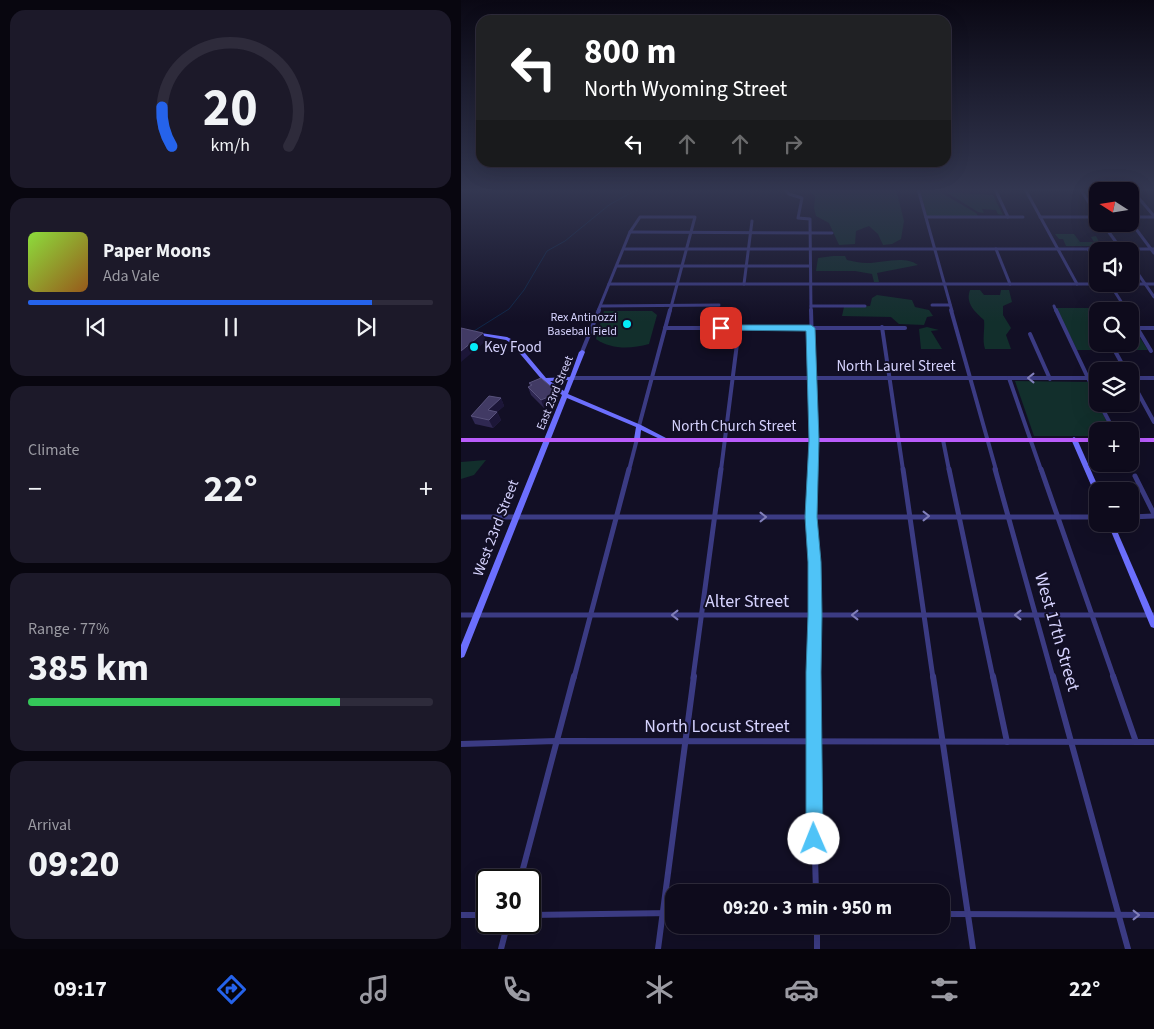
<!DOCTYPE html>
<meta charset="utf-8">
<style>
:root{--surface:#0e0b1c;--page:#1c1929;--text:#f1f3f6;--muted:#9b9ba3;--line:#2e2b3b;--accent:#2563eb}
body{margin:0;font-family:"Source Sans 3",sans-serif;background:var(--page);color:var(--text);height:100vh;display:flex;flex-direction:column;font-size:19px;white-space:nowrap}
*{box-sizing:border-box;margin:0}
p{font-size:16px;color:var(--muted)}
.icon{flex:none;width:28px;height:28px;fill:none;stroke:currentColor;stroke-width:2;stroke-linecap:round;stroke-linejoin:round}
.map{position:relative;flex:1;overflow:hidden}
.details{display:flex;flex-direction:column;gap:10px;padding:10px;background:#08060f;width:461px}
.details>*{flex:none}
.hud{position:absolute;left:15px;top:15px;width:475px;height:152px;border-radius:15px;box-shadow:0 5px 20px #0002,0 0 0 1px var(--line);background:#202124;color:#fff;overflow:hidden}
.needle{width:32px;rotate:282deg}
.controls{position:absolute;left:628px;top:182px;display:grid;gap:10px}
.controls a{display:grid;place-items:center;width:50px;height:50px;border-radius:10px;background:var(--surface);box-shadow:0 5px 20px #0002,0 0 0 1px var(--line);font-size:25px}
.speed{position:absolute;left:15px;top:869px;display:flex;gap:10px;font-size:25px;font-weight:700;text-align:center}
.speed>*{display:grid;place-content:center;width:65px;height:65px;border-radius:50%;background:var(--surface);box-shadow:0 5px 20px #0002,0 0 0 1px var(--line);line-height:1}
.speed .limit{border:2px solid #111;border-radius:8px;background:#fff;color:#111}
.pin{position:absolute;display:grid;place-items:center;width:42px;height:42px;color:#fff;margin:-21px;border-radius:10px;box-shadow:0 2px 8px #0006}
.me{position:absolute;width:55px;margin:-28px;rotate:359deg;stroke-linejoin:round;filter:drop-shadow(0 0 4px #0008)}
.turn{display:flex;align-items:center;gap:18px;height:105px;padding:0 25px;font-size:22px}
.turn .icon{width:65px;height:65px;stroke-width:2.5}
.turn b{display:block;font-size:35px;line-height:42px}
.lanes{display:flex;align-items:center;height:48px;padding:0 25px;background:#0003;justify-content:center;gap:25px;direction:ltr}
.lanes .off{opacity:.35}
.big{font-size:38px;font-weight:700;line-height:1.1}
.details .tile{flex:1;display:flex;flex-direction:column;justify-content:center;gap:8px;min-width:0;padding:0 18px;border-radius:15px;background:var(--page)}
.details .dial{align-items:center;gap:0}
.dial svg{height:130px;overflow:visible;fill:none;stroke:var(--line);stroke-width:7;stroke-linecap:round;text-anchor:middle}
.dial text{fill:var(--text);stroke:none}
.song{display:flex;align-items:center;gap:15px}
.cover{width:60px;height:60px;border-radius:8px;background:linear-gradient(135deg,hsl(90 70% 55%),hsl(30 70% 35%))}
.played{height:5px;border-radius:2px;background:linear-gradient(90deg,var(--accent) 85%,var(--line) 85%)}
.keys{display:flex;justify-content:space-around;direction:ltr}
.heat{display:flex;justify-content:space-between;align-items:center;font-size:28px;direction:ltr}
.charge{height:8px;border-radius:4px;background:linear-gradient(90deg,#34c759 77%,var(--line) 0)}
.trip{position:absolute;left:204px;top:884px;width:285px;height:50px;border-radius:15px;background:var(--surface);box-shadow:0 5px 20px #0002,0 0 0 1px var(--line);font-weight:700;line-height:50px;text-align:center}
.dock{display:flex;height:80px;justify-content:space-around;align-items:center;background:#06040b;color:var(--muted)}
.dock .icon{width:35px;height:35px}
.dock .selected{color:var(--accent)}
.dock b{font-size:22px;color:var(--text)}
main{display:flex;flex:1;min-height:0}
.map>svg:first-child{display:block}
</style>
<main>
<section class="details">
<div class="tile dial"><svg viewBox="0 0 100 80">
<path d="M14 69A42 42 0 1 1 86 69"/>
<path d="M14 69A42 42 0 0 1 8 45" stroke="#2563eb"/>
<text x="50" y="56" font-size="32" font-weight="700">20</text>
<text x="50" y="72" font-size="11">km/h</text>
</svg></div>
<div class="tile">
<div class="song"><i class="cover"></i><div><b>Paper Moons</b><p>Ada Vale</p></div></div>
<div class="played"></div>
<div class="keys"><svg class="icon" aria-label="previous" viewBox="0 0 24 24"><path d="M18 5L8 12l10 7zM5 5v14"/></svg><svg class="icon" aria-label="pause" viewBox="0 0 24 24"><path d="M8 5v14M16 5v14"/></svg><svg class="icon" aria-label="next" viewBox="0 0 24 24"><path d="M6 5l10 7-10 7zM19 5v14"/></svg></div>
</div>
<div class="tile"><p>Climate</p>
<div class="heat"><a>−</a><b class="big">22°</b><a>+</a></div>
</div>
<div class="tile"><p>Range · 77%</p><b class="big">385 km</b><div class="charge"></div></div>
<div class="tile"><p>Arrival</p><b class="big">09:20</b></div>
</section>
<div class="map">
<svg width="693" height="949" viewBox="0 0 693 949">
<rect width="100%" height="100%" fill="#120f25"/>
<!-- green -->
<g fill="#122f2c">
<path d="M 346,189 L 435,189 L 443,221 L 440,239 L 431,244 L 422,245 L 417,234 L 408,226 L 395,231 L 394,244 L 378,245 L 368,223 L 355,216 L 353,208 L 354,196 Z"/>
<path d="M 459,189 L 478,189 L 479,192 L 515,213 L 517,216 L 466,216 Z"/>
<path d="M 485,192 L 532,195 L 542,215 L 537,214 L 535,210 L 521,209 L 523,213 L 517,212 Z"/>
<path d="M 594,234 L 613,234 L 619,242 L 633,242 L 630,237 L 635,236 L 640,246 L 605,246 L 602,239 L 598,239 Z"/>
<path d="M 372,256 L 384,256 L 386,260 C 392,261 399,263 406,263 C 422,263 443,255 457,265 L 416,273 L 418,282 L 413,282 L 411,274 L 394,271 L 355,271 L 357,258 Z"/>
<path d="M 509,290 L 519,290 L 523,295 L 539,295 L 540,290 L 548,290 L 551,302 L 542,306 L 542,315 L 550,328 L 545,335 L 550,349 L 524,349 C 521,339 524,331 523,320 C 514,312 504,303 509,290 Z"/>
<path d="M 416,295 L 451,300 L 454,307 L 468,310 L 472,316 L 466,317 L 463,325 L 438,324 L 430,317 L 381,316 L 383,307 L 409,306 L 411,298 Z"/>
<path d="M 595,308 L 659,308 L 661,311 L 636,311 L 636,344 L 669,344 L 669,323 L 687,350 L 616,350 Z"/>
<path d="M 143,311 L 191,311 L 196,315 L 188,344 C 170,349 151,350 135,339 Z"/>
<path d="M 466,327 L 478,330 L 470,331 L 481,349 L 460,349 L 458,329 Z"/>
<path d="M 554,381 L 627,382 L 650,431 L 636,431 L 636,436 L 573,436 Z"/>
<path d="M 25,460 L 13,475 L 0,479 L 0,462 Z"/>
</g>
<g fill="none" stroke-linecap="round" stroke-linejoin="round">
<!-- stream -->
<path stroke="#0f2749" stroke-width="1" d="M 13,331 L 48,309 L 63,290 L 86,251 L 104,241 L 148,205 L 177,189"/>
<!-- street-far3 -->
<g stroke="#3b3b83" stroke-width="3">
<path d="M 324,189 L 328,194 L 341,198 L 337,218 L 349,219 L 350,311"/>
<path d="M 457,189 L 491,311"/>
<path d="M 534,189 L 547,217"/>
<path d="M 619,189 L 636,215"/>
<path d="M 670,189 L 693,216"/>
<path d="M 465,217 L 562,217"/>
<path d="M 579,217 L 636,217"/>
<path d="M 669,217 L 693,217"/>
<path d="M 669,221 L 693,253"/>
<path d="M 642,224 L 660,249"/>
<path d="M 169,232 L 371,233"/>
<path d="M 164,249 L 693,249"/>
<path d="M 535,249 L 549,284"/>
<path d="M 627,249 L 636,263"/>
<path d="M 669,262 L 693,297"/>
<path d="M 156,266 L 349,266"/>
<path d="M 148,284 L 693,284"/>
<path d="M 283,284 L 291,221"/>
<path d="M 616,284 L 564,189 L 693,189"/>
<path d="M 649,284 L 666,311"/>
<path d="M 471,305 L 489,305"/>
<path d="M 140,306 L 258,305"/>
<path d="M 350,306 L 404,306"/>
<path d="M 593,306 L 595,311"/>
<path d="M 137,311 L 169,232 L 179,217 L 234,217 L 209,311"/>
</g>
<!-- street-far2 -->
<g stroke="#3b3b83" stroke-width="4">
<path d="M 350,310 L 352,378 L 351,470"/>
<path d="M 490,310 L 535,470"/>
<path d="M 595,310 L 636,397"/>
<path d="M 669,316 L 690,351"/>
<path d="M 421,327 L 442,470"/>
<path d="M 204,328 L 444,328"/>
<path d="M 676,328 L 693,328"/>
<path d="M 569,334 L 589,379"/>
<path d="M 654,351 L 665,371"/>
<path d="M 121,352 L 138,310"/>
<path d="M 110,378 L 636,378"/>
<path d="M 548,378 L 580,470"/>
<path d="M 669,378 L 693,422"/>
<path d="M 669,378 L 693,378"/>
<path d="M 639,404 L 653,431"/>
<path d="M 178,426 L 209,310"/>
<path d="M 482,440 L 488,470"/>
<path d="M 168,470 L 176,439"/>
<path d="M 260,470 L 278,328"/>
</g>
<!-- street-far1 -->
<g stroke="#3b3b83" stroke-width="5">
<path d="M 351,469 L 350,517 L 354,562 L 354,678"/>
<path d="M 442,469 L 472,678"/>
<path d="M 488,469 L 532,678"/>
<path d="M 534,469 L 592,678"/>
<path d="M 580,469 L 653,678"/>
<path d="M 674,476 L 693,514"/>
<path d="M 0,517 L 636,517"/>
<path d="M 669,517 L 693,516"/>
<path d="M 0,615 L 693,615"/>
<path d="M 113,678 L 168,469"/>
<path d="M 232,678 L 260,469"/>
</g>
<!-- street -->
<g stroke="#3b3b83" stroke-width="6">
<path d="M 354,676 L 353,822 L 355,892"/>
<path d="M 472,676 L 512,949"/>
<path d="M 532,676 L 546,742"/>
<path d="M 592,676 L 667,949"/>
<path d="M 652,676 L 675,742"/>
<path d="M 0,744 L 95,741 L 693,742"/>
<path d="M 59,880 L 113,676"/>
<path d="M 480,914 L 693,915"/>
<path d="M 0,915 L 26,915"/>
<path d="M 69,915 L 212,913"/>
<path d="M 356,925 L 356,949"/>
<path d="M 40,949 L 47,922"/>
<path d="M 197,949 L 233,676"/>
</g>
<!-- secondary -->
<g fill="#6c6ffd" fill-rule="evenodd">
<path d="M 0,330 L 46,337 L 54,341 L 85,378 L 109,377 L 118,352 L 121,350 L 123,351 L 124,352 L 107,394 L 180,425 L 205,438 L 206,439 L 203,441 L 201,440 L 180,430 L 179,439 L 176,441 L 174,440 L 173,439 L 175,427 L 106,398 L 4,655 L 3,657 L 0,658 L 0,645 L 101,395 L 82,381 L 50,343 L 45,340 L 0,332 ZM 107,380 L 103,391 L 89,381 Z"/>
<path d="M 613,437 L 616,439 L 639,491 L 636,491 L 636,494 L 634,494 L 633,492 L 610,439 Z"/>
<path d="M 647,524 L 653,524 L 693,616 L 693,628 L 690,627 L 689,625 Z"/>
</g>
<!-- primary -->
<g fill="#b95cfc" fill-rule="evenodd">
<rect x="0" y="438" width="636" height="4"/>
<rect x="669" y="438" width="24" height="4"/>
</g>
</g>
<!-- wall -->
<g fill="#2f2852">
<path d="M 68,383 L 97,399 L 96,402 L 83,408 L 70,395 L 67,387 L 69,386 Z"/>
<path d="M 40,398 L 43,406 L 36,412 L 40,420 L 32,428 L 14,424 L 10,416 Z"/>
</g>
<!-- shaded-wall -->
<g fill="#1c1638">
<path d="M 22,333 L 25,341 L 0,362 L 0,351 Z"/>
<path d="M 95,391 L 97,399 L 96,402 L 83,408 L 80,400 Z"/>
<path d="M 40,398 L 43,406 L 36,412 L 40,420 L 32,428 L 28,420 L 27,410 Z"/>
</g>
<!-- building -->
<g fill="#413a64" stroke="#58527c">
<path d="M 0,328 L 22,333 L 0,351 Z"/>
<path d="M 80,378 L 95,391 L 94,394 L 80,400 L 67,387 L 71,385 L 68,383 Z"/>
<path d="M 28,396 L 40,398 L 27,410 L 36,412 L 28,420 L 10,416 Z"/>
</g>
<!-- one-way arrows -->
<defs><path id="oneway-chevron" d="M-2-3.5L2.5 0L-2 3.5" fill="none" stroke-width="1.6" stroke-linecap="round" stroke-linejoin="round" transform="scale(1.25)"/></defs>
<g stroke="#817fba">
<use href="#oneway-chevron" transform="translate(570 378) rotate(-180)"/>
<use href="#oneway-chevron" transform="translate(465 516)"/>
<use href="#oneway-chevron" transform="translate(302 517)"/>
<use href="#oneway-chevron" transform="translate(214 615) rotate(-180)"/>
<use href="#oneway-chevron" transform="translate(394 615) rotate(180)"/>
<use href="#oneway-chevron" transform="translate(557 615) rotate(-180)"/>
<use href="#oneway-chevron" transform="translate(675 915)"/>
</g>
<!-- sky -->
<linearGradient id="sky" x2="0" y2="1"><stop stop-color="#0a0814"/><stop offset="0.59" stop-color="#333751"/><stop offset="1" stop-color="#333751" stop-opacity="0"/></linearGradient>
<rect width="693" height="322" fill="url(#sky)"/>
<!-- route -->
<path fill="#4fc3f7" stroke="#337fa1" d="M 260,325 L 350,325 L 354,328 L 358,440 L 356,517 L 360,562 L 361,615 L 360,672 L 362,839 L 359,846 L 353,848 L 347,846 L 345,839 L 345,672 L 347,615 L 347,562 L 344,517 L 348,440 L 345,331 L 256,330 L 255,328 Z"/>
<!-- markers -->
<g fill="#04ecf9" stroke="#120f25" stroke-width="2">
<circle cx="166" cy="324" r="5"/>
<circle cx="13" cy="347" r="5"/>
</g>
<g text-anchor="middle" dominant-baseline="central" stroke-width="4" stroke-linejoin="round" paint-order="stroke">
<!-- far-poi labels -->
<g font-size="12" fill="#d6d3fe" stroke="#120f25" text-anchor="end">
<text x="156" y="317">Rex Antinozzi<tspan x="156" dy="14">Baseball Field</tspan></text>
</g>
<!-- far-street labels -->
<g font-size="12" fill="#d6d3fe" stroke="#120f25">
<text transform="translate(94 393) rotate(-68)">East 23rd Street</text>
</g>
<!-- poi labels -->
<g font-size="15" fill="#d6d3fe" stroke="#120f25" text-anchor="start">
<text x="23" y="347">Key Food</text>
</g>
<!-- street labels -->
<g font-size="15" fill="#d6d3fe" stroke="#120f25">
<text x="435" y="366">North Laurel Street</text>
<text x="273" y="426">North Church Street</text>
<text transform="translate(35 528) rotate(-69)">West 23rd Street</text>
</g>
<!-- near-street labels -->
<g font-size="18" fill="#d6d3fe" stroke="#120f25">
<text x="286" y="601">Alter Street</text>
<text transform="translate(596 632) rotate(74)">West 17th Street</text>
<text x="256" y="726">North Locust Street</text>
</g>
</g>
</svg>
<div class="controls">
<a><svg class="needle" viewBox="-14 -14 28 28"><path d="M0-13l5 13h-10z" fill="#e53935"/><path d="M0 13l5-13h-10z" fill="#9b9ba3"/></svg></a>
<a><svg class="icon" aria-label="sound" viewBox="0 0 24 24"><path d="M4 9h4l5-4v14l-5-4H4zM17 9q2 3 0 6"/></svg></a>
<a><svg class="icon" aria-label="search" viewBox="0 0 24 24"><circle cx="10" cy="10" r="6"/><path d="M15 15l6 6"/></svg></a>
<a><svg class="icon" aria-label="layers" viewBox="0 0 24 24"><path d="M12 4l9 5-9 5-9-5zM3 14l9 5 9-5"/></svg></a>
<a>+</a>
<a>−</a>
</div>
<div class="speed"><div class="limit">30</div></div>
<div class="pin" style="left:260px;top:328px;background:#d93025"><svg class="icon" aria-label="arrive" viewBox="0 0 24 24"><path d="M6 21V4h12l-3 4 3 4H6"/></svg></div>
<svg class="me" style="left:353px;top:839px" viewBox="-20 -20 40 40"><circle r="19" fill="#fff"/><path d="M0-13L10 11 0 6-10 11z" fill="#4fc3f7"/></svg>
<div class="trip">09:20 · 3 min · 950 m</div>
<div class="hud">
<div class="turn"><svg class="icon" aria-label="left" viewBox="0 0 24 24"><path d="M17 20v-9H6M10 6l-5 5 5 5"/></svg><div><b>800 m</b>North Wyoming Street</div></div>
<div class="lanes"><svg class="icon" aria-label="left" viewBox="0 0 24 24"><path d="M17 20v-9H6M10 6l-5 5 5 5"/></svg><svg class="icon off" aria-label="ahead" viewBox="0 0 24 24"><path d="M12 20V5M6 11l6-6 6 6"/></svg><svg class="icon off" aria-label="ahead" viewBox="0 0 24 24"><path d="M12 20V5M6 11l6-6 6 6"/></svg><svg class="icon off" aria-label="right" viewBox="0 0 24 24"><path d="M7 20v-9h11M14 6l5 5-5 5"/></svg></div>
</div>
</div>
</main>
<nav class="dock">
<b>09:17</b>
<svg class="icon selected" aria-label="directions" viewBox="0 0 24 24"><path d="M12 3l9 9-9 9-9-9zM9 14v-3h6M13 9l2 2-2 2"/></svg>
<svg class="icon" aria-label="music" viewBox="0 0 24 24"><path d="M9 18V5l10-2v13"/><circle cx="6" cy="18" r="3"/><circle cx="16" cy="16" r="3"/></svg>
<svg class="icon" aria-label="phone" viewBox="0 0 24 24"><path d="M5 4h4l2 5-3 2q2 4 5 5l2-3 5 2v4C11 20 4 13 5 4z"/></svg>
<svg class="icon" aria-label="climate" viewBox="0 0 24 24"><path d="M12 3v18M4 7l16 10M4 17L20 7"/></svg>
<svg class="icon" aria-label="car" viewBox="0 0 24 24"><path d="M5 17H2v-5l4-1 3-4h7l3 4 3 1v5h-3M9 17h6M6 11h13"/><circle cx="7" cy="17" r="2"/><circle cx="17" cy="17" r="2"/></svg>
<svg class="icon" aria-label="filters" viewBox="0 0 24 24"><path d="M4 7h16M4 17h16"/><circle cx="9" cy="7" r="2"/><circle cx="15" cy="17" r="2"/></svg>
<b>22°</b>
</nav>
